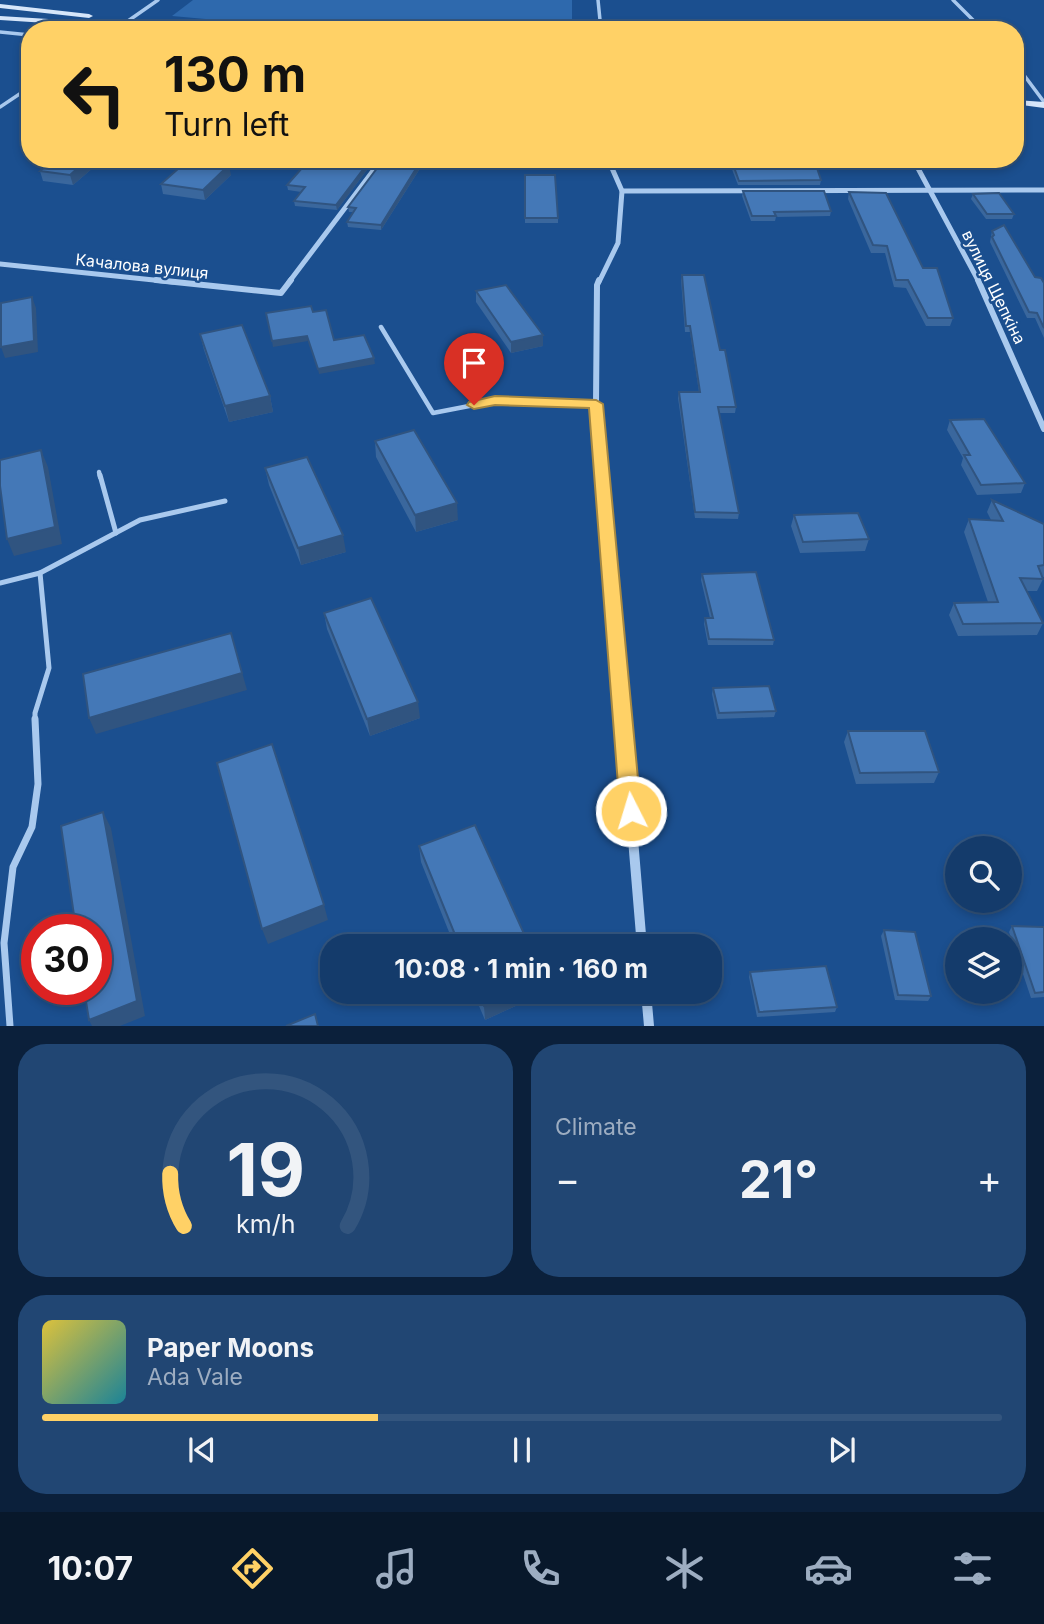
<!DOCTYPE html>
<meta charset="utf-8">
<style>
:root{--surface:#143b6b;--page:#214673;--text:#f1f3f6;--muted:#9dadc1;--line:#33557e;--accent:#ffd166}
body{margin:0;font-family:Inter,sans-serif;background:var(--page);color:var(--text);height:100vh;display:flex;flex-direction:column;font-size:26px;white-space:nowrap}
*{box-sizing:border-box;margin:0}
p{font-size:23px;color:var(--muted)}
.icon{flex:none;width:38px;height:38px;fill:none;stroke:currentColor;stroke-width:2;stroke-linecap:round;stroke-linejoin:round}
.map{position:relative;height:1026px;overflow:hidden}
.drawer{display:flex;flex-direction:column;gap:18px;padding:18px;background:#0b203b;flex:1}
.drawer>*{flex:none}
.guide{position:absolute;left:21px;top:21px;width:1003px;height:147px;border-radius:28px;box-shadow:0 4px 10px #0003,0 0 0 2px var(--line);background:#ffd166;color:#111;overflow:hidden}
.controls{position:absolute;left:945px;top:836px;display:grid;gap:14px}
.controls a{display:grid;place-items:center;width:77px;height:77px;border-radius:50%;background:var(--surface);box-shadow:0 4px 10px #0003,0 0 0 2px var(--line);font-size:35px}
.speed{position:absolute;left:21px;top:914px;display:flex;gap:14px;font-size:35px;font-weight:700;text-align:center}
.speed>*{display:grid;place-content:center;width:91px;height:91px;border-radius:50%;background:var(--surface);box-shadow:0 4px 10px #0003,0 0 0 2px var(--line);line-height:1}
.speed .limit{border:10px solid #d22;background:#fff;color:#111}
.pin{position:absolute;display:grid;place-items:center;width:60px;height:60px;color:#fff;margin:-72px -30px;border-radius:50% 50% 50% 0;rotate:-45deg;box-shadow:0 0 7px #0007}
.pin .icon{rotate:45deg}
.me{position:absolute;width:77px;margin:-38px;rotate:355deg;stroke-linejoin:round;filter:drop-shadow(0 0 5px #0008)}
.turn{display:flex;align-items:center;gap:24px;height:147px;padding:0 28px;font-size:32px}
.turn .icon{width:91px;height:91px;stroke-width:2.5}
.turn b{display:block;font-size:49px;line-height:60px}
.big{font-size:52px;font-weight:700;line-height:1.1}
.drawer .tile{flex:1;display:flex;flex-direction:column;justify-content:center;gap:10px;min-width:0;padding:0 24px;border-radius:28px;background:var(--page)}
.drawer .dial{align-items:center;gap:0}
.dial svg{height:182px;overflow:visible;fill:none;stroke:var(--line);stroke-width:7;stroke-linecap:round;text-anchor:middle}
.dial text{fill:var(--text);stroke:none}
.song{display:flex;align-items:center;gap:21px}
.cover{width:84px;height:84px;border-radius:10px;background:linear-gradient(135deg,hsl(50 70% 55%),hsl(190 70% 35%))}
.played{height:7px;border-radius:4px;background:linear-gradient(90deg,var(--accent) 35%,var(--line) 35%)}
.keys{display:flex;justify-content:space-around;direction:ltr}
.heat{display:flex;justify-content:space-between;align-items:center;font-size:38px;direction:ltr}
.drawer .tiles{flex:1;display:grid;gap:18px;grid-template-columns:1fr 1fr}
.tile:last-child{grid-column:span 2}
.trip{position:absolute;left:320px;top:934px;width:402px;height:70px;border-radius:28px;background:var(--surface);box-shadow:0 4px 10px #0003,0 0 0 2px var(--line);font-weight:700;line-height:70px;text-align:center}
.dock{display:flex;height:112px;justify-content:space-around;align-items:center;background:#08182b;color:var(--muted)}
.dock .icon{width:49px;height:49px}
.dock .current{color:var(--accent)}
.dock b{font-size:32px;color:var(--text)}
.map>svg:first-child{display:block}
</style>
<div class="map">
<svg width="1044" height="1026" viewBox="0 0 1044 1026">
<rect width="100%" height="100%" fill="#1b4f8f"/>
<!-- green -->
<path fill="#2e69ad" d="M 193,0 L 572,0 L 572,30 L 331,30 L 172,16 Z"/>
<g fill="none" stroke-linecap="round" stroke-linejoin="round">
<!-- lane-far2 -->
<g stroke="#a9c9ee" stroke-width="4.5">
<path d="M 381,327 L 433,413 L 495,401 L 596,404"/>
<path d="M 99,472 L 100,477"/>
</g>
<!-- lane-far1 -->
<g stroke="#a9c9ee" stroke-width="5">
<path d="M 100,475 L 116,533"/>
<path d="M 0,583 L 40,573 L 140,520 L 225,501"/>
<path d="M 35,721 L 35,713 L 49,668 L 40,573"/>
</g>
<!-- lane -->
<path stroke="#a9c9ee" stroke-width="7" d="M 10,1026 L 4,943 L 13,867 L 32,827 L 38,784 L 35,719"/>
<!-- street-far4 -->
<g stroke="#a9c9ee" stroke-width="3.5">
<path d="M 598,0 L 601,30"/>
<path d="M 953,0 L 983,30"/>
<path d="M 115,30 L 158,0"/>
<path d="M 0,32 L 30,35"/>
<path d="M 1015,63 L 1044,102"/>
<path d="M 0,107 L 30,87"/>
</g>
<!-- street-far3 -->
<g stroke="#a9c9ee" stroke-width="5">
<path d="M 913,159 L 979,282"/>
<path d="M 622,191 L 1044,190"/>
<path d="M 0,264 L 173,282"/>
<path d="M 289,282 L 382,159"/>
<path d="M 599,282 L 618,243 L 622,191 L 608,159"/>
</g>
<!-- street-far2 -->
<g stroke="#a9c9ee" stroke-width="6">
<path d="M 156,280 L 281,293 L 291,280"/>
<path d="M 599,280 L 597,285 L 596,404 L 602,477"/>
<path d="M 978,280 L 1044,429"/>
</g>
<!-- street-far1 -->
<path stroke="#a9c9ee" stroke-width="8" d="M 602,475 L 623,721"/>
<!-- street -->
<g stroke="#a9c9ee" stroke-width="10">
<path d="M 623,719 L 642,947"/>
<path d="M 646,992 L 649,1026"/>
</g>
<!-- secondary -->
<g fill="#d6e6fa" fill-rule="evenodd">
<path d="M 0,4 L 89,14 L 93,16 L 89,18 L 0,8 Z"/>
<path d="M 0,16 L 194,28 L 197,30 L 155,30 L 0,20 Z"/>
<path d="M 1015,100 L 1044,102 L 1044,108 L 1015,104 Z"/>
</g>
</g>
<!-- wall -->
<g fill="#3a679d">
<path d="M 55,159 L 92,159 L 94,167 L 73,185 L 43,181 L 40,171 Z"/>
<path d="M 310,159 L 375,159 L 337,210 L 295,206 L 294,201 L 301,192 L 288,190 L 287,185 Z"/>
<path d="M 384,159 L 426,159 L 381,230 L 348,227 L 347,222 L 353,212 L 349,212 L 348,207 Z"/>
<path d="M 489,159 L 540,159 L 539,167 L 489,165 Z"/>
<path d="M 728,159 L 814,159 L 821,180 L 820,185 L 738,185 Z"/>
<path d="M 231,175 L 205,200 L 163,194 L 161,184 Z"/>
<path d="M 525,175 L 558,218 L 558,223 L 525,223 Z"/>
<path d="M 743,191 L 831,211 L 830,216 L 776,217 L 775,221 L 751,221 L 742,196 Z"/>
<path d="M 849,192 L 923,268 L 953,318 L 950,326 L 926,326 L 906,288 L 894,287 L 885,253 L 871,253 L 848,199 Z"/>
<path d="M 973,194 L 1014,214 L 1012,219 L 986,219 L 971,199 Z"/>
<path d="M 992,231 L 1035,277 L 1044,283 L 1044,338 L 1035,318 L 1027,318 L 990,242 Z"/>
<path d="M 682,275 L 720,350 L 736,407 L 735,413 L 719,413 L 739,513 L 738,519 L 695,518 L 678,398 L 679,392 L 699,392 L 690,332 L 685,332 L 681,280 Z"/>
<path d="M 476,291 L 543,346 L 511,353 L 476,302 Z"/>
<path d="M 200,334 L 270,396 L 273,412 L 229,422 L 204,350 Z"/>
<path d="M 950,420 L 1025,483 L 1021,493 L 977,495 L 961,465 L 963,458 L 947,430 Z"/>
<path d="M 375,441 L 458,520 L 416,532 L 376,457 Z"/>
<path d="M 265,468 L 346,552 L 301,565 L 269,485 Z"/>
<path d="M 992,500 L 1044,524 L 1044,577 L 1043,577 L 1043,579 L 1037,591 L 1027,591 L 1043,623 L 1037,635 L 958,636 L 949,615 L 954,603 L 988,602 L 964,532 L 969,519 L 991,520 L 987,512 Z"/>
<path d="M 794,515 L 869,539 L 865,551 L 800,553 L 791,526 Z"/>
<path d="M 702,574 L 774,640 L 773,645 L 708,645 L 704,624 L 705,618 L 710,618 L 701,580 Z"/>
<path d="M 324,613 L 420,718 L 370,736 L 327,629 Z"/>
<path d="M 713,688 L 776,711 L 774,717 L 717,719 L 712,694 Z"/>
<path d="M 848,731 L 939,772 L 934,783 L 856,784 L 844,742 Z"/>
<path d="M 419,846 L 530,947 L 455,947 L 421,862 Z"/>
<path d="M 1012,926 L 1044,927 L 1044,997 L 1031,998 L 1009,932 Z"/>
<path d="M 884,930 L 931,996 L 928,1001 L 895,1000 L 881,936 Z"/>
<path d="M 750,972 L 837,1007 L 835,1012 L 757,1017 L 749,977 Z"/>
<path d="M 473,992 L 544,992 L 544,993 L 485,1020 Z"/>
</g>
<!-- shaded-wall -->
<g fill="#305480">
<path d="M 88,159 L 92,159 L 94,167 L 73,185 L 70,175 Z"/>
<path d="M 371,159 L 375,159 L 337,210 L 336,205 Z"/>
<path d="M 422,159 L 426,159 L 381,230 L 381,225 Z"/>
<path d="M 229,165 L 231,175 L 205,200 L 203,190 Z"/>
<path d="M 32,297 L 36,308 L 38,352 L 5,358 L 1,347 Z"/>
<path d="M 543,335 L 543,346 L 511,353 L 511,342 Z"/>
<path d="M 307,336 L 308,341 L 273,347 L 272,341 Z"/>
<path d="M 374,358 L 375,364 L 319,374 L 318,369 Z"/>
<path d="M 270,396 L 273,412 L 229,422 L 225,406 Z"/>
<path d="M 41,450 L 48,467 L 62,544 L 14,556 L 7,539 Z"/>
<path d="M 457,503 L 458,520 L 416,532 L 415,515 Z"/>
<path d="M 343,535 L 346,552 L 301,565 L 298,548 Z"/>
<path d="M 231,633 L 247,690 L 96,734 L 89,718 Z"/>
<path d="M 418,702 L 420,718 L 370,736 L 367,719 Z"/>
<path d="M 103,812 L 111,828 L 145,1016 L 120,1026 L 92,1026 L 89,1020 Z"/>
<path d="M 324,905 L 328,920 L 268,944 L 262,929 Z"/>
<path d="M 515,992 L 544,992 L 544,993 L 485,1020 L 484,1006 Z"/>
</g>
<!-- building -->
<g fill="#4478b7" stroke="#305480" stroke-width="2">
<path d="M 55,159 L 88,159 L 70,175 L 40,171 Z"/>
<path d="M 310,159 L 371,159 L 336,205 L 294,201 L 305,187 L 287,185 Z"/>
<path d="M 384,159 L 422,159 L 381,225 L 347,222 L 356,208 L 348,207 Z"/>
<path d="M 731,159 L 814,159 L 821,180 L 739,181 Z"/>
<path d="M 188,160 L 229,165 L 203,190 L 161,184 Z"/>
<path d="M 525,175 L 555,175 L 558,218 L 525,218 Z"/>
<path d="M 743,191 L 824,191 L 831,211 L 774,212 L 776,216 L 752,216 Z"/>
<path d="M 849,192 L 886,193 L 923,268 L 937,268 L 953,318 L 928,318 L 908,280 L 896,280 L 887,246 L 873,245 Z"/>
<path d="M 999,193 L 1014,214 L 987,214 L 973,194 Z"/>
<path d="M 1004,225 L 1035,277 L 1041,278 L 1044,283 L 1044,328 L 1037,313 L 1029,312 L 992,237 L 994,235 L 992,231 Z"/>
<path d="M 682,275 L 704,275 L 720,350 L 725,350 L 736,407 L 718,407 L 739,513 L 695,512 L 679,392 L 700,392 L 690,326 L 686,326 Z"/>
<path d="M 506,285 L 543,335 L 511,342 L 476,291 Z"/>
<path d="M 32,297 L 34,341 L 1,347 L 1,303 Z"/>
<path d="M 311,306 L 313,312 L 326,310 L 334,340 L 364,335 L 374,358 L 318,369 L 307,336 L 272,341 L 266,313 Z"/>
<path d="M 242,325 L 270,396 L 225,406 L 200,334 Z"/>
<path d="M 984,419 L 1025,483 L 981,485 L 964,455 L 970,455 L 950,420 Z"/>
<path d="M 414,430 L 457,503 L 415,515 L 375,441 Z"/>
<path d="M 41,450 L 55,527 L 7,539 L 0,486 L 0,460 Z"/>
<path d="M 307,457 L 343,535 L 298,548 L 265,468 Z"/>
<path d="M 992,500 L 1044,524 L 1044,565 L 1038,566 L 1043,579 L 1020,578 L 1043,623 L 963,624 L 954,603 L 998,602 L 969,519 L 1003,521 Z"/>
<path d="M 858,513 L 869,539 L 803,542 L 794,515 Z"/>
<path d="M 756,572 L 774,640 L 709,639 L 705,618 L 713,618 L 702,574 Z"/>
<path d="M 371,598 L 418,702 L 367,719 L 324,613 Z"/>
<path d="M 231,633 L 242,673 L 89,718 L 83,674 Z"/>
<path d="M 769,686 L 776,711 L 719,713 L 713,688 Z"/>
<path d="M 848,731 L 925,731 L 939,772 L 860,773 Z"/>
<path d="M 272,744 L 324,905 L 262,929 L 217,763 Z"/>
<path d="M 103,812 L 137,1001 L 89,1020 L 84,989 L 96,989 L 96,929 L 76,929 L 61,826 Z"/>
<path d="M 475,825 L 530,947 L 460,947 L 419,846 Z"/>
<path d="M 1012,926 L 1044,927 L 1044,992 L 1035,993 Z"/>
<path d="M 884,930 L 915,932 L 931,996 L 898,995 Z"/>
<path d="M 826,966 L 837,1007 L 759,1012 L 750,972 Z"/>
<path d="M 478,992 L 515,992 L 484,1006 Z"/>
<path d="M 315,1014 L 318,1026 L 286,1026 Z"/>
</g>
<!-- route -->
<path fill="#ffd166" stroke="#a68842" stroke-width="2" d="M 495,396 L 596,400 L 603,404 L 641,811 L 638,817 L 631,820 L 623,817 L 620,811 L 589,408 L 495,405 L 474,409 L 467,405 L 469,402 Z"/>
<g text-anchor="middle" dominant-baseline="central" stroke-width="5" stroke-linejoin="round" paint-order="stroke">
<!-- far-street labels -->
<g font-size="16" fill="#fff" stroke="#1b4f8f">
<text transform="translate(142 266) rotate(6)">Качалова вулиця</text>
<text transform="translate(994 287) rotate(64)">вулиця Щепкіна</text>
</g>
</g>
</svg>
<div class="controls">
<a><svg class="icon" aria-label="search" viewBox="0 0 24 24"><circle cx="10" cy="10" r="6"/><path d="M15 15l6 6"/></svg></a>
<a><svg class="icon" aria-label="layers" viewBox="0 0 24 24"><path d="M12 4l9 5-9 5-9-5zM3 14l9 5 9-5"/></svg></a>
</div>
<div class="speed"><div class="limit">30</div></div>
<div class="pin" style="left:474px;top:405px;background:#d93025"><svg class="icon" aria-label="arrive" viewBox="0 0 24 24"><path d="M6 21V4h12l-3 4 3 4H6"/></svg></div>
<svg class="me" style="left:631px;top:811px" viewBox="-20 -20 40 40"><circle r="17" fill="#ffd166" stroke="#fff" stroke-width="3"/><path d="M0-11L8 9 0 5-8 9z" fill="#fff"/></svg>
<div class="trip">10:08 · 1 min · 160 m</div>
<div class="guide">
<div class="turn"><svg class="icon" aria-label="left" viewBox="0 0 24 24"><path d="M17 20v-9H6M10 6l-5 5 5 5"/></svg><div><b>130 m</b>Turn left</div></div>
</div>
</div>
<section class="drawer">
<div class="tiles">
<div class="tile dial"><svg viewBox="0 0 100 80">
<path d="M14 69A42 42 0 1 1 86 69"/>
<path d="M14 69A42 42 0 0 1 8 46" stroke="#ffd166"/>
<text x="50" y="56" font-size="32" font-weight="700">19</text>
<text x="50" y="72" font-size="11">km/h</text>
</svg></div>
<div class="tile"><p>Climate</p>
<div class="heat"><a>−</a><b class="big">21°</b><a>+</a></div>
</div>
<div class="tile">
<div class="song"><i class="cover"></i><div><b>Paper Moons</b><p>Ada Vale</p></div></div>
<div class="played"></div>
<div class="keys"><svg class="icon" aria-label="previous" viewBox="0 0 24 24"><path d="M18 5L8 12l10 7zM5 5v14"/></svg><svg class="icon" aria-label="pause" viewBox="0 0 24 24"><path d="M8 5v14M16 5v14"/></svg><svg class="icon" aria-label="next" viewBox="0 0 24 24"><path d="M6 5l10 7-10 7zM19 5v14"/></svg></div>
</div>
</div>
</section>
<nav class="dock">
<b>10:07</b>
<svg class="icon current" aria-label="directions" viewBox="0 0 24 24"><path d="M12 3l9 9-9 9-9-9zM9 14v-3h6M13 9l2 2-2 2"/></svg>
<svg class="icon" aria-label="music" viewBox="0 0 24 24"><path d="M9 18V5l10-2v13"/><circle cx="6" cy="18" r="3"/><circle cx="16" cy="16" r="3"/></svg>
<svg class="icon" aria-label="phone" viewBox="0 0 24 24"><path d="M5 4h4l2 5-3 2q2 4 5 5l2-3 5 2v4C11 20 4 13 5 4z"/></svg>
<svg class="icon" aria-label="climate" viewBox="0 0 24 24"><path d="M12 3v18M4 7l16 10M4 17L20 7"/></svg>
<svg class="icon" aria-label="car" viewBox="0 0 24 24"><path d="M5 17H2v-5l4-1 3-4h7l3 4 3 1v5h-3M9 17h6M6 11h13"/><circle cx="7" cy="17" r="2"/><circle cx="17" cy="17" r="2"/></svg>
<svg class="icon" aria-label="filters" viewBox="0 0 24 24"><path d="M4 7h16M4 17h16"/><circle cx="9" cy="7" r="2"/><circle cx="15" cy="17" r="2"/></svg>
</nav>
